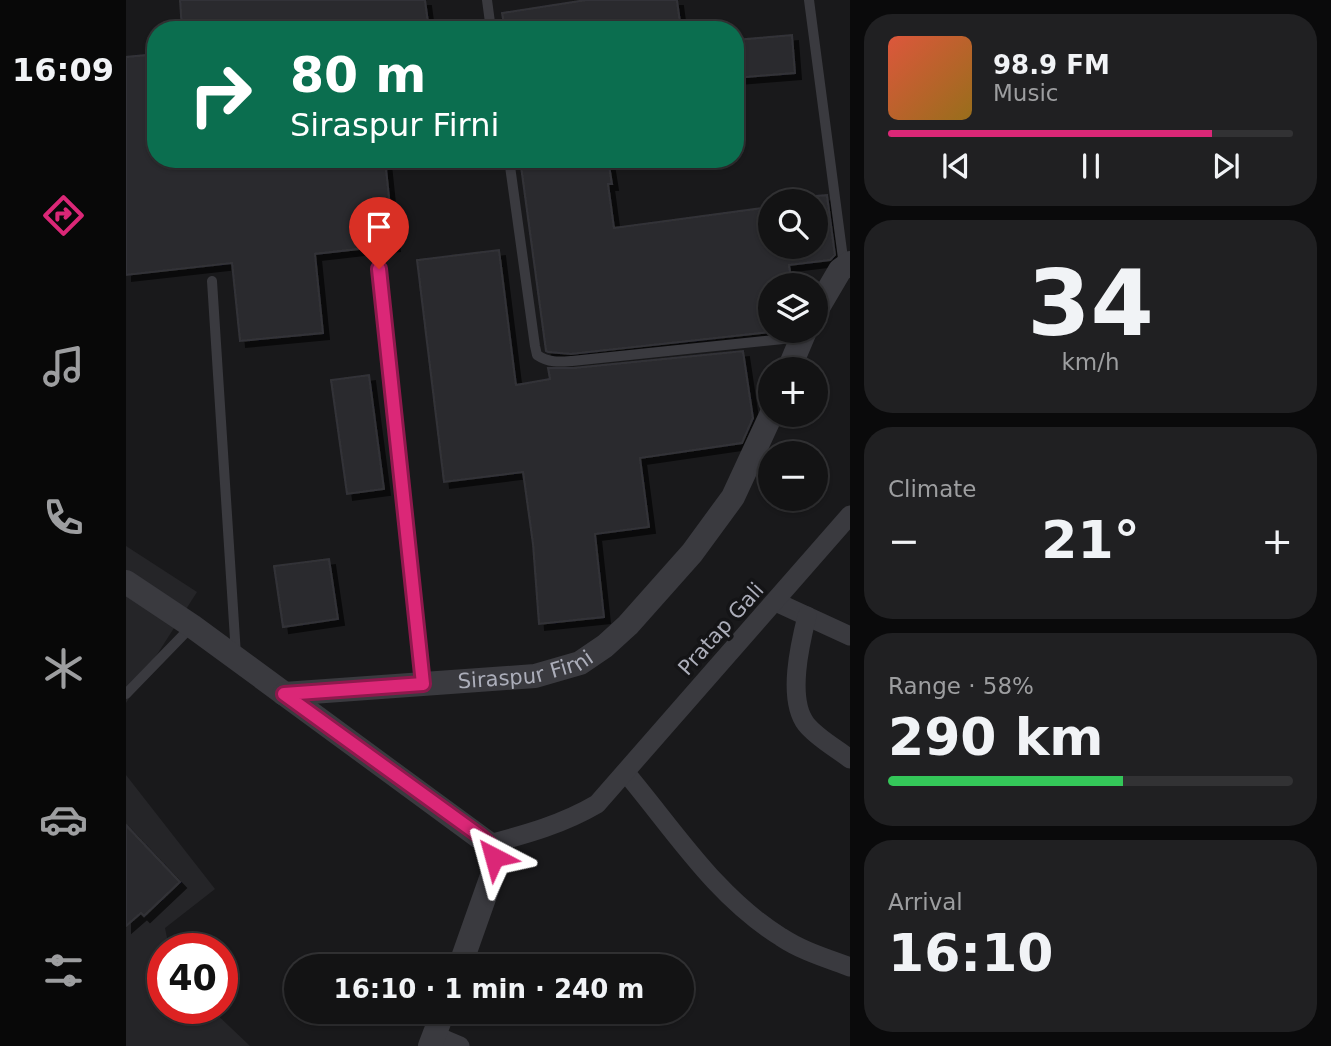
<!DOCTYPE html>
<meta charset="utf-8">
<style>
:root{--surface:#131314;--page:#202022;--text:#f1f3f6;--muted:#9d9ea0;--line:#323234;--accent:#db2777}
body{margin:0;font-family:"DejaVu Sans",sans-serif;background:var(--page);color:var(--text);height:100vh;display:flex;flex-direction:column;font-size:26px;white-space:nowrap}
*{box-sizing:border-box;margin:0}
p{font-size:23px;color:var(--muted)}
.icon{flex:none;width:38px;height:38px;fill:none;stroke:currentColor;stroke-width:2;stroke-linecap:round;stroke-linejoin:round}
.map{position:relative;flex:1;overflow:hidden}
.sheet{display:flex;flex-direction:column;gap:14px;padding:14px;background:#0a0a0b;width:481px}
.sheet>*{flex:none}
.top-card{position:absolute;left:21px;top:21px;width:597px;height:147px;border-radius:28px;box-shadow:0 2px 5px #0004,0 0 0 2px var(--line);background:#0b6e4f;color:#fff;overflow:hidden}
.tools{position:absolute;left:632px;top:189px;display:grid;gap:14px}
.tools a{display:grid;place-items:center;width:70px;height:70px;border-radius:50%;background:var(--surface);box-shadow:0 2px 5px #0004,0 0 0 2px var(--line);font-size:35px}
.speed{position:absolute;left:21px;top:933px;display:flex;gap:14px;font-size:35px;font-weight:700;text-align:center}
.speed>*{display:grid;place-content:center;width:91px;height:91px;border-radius:50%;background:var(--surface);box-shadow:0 2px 5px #0004,0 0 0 2px var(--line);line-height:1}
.speed .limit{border:10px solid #d22;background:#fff;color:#111}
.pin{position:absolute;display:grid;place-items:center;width:60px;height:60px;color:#fff;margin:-72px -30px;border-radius:50% 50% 50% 0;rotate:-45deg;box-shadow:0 0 7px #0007}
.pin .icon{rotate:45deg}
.me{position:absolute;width:77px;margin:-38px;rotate:321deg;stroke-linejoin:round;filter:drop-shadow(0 0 5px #0008)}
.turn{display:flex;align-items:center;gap:24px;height:147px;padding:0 28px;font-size:32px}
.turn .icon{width:91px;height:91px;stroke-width:2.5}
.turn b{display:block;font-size:49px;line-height:60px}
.big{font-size:52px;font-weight:800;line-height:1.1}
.sheet .widget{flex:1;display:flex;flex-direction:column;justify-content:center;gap:10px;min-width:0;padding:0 24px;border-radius:28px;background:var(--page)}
.sheet .dial{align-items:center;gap:0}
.dial b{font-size:91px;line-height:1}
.song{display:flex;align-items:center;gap:21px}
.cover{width:84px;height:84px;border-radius:10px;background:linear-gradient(135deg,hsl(10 70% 55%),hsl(40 70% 35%))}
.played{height:7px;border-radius:4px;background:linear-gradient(90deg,var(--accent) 80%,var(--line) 80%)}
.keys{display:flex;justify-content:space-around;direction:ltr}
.heat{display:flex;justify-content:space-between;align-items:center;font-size:38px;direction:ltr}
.charge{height:10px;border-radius:5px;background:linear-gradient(90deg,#34c759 58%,var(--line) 0)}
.trip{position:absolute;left:158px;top:954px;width:410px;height:70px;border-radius:35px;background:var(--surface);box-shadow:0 2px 5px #0004,0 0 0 2px var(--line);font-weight:800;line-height:70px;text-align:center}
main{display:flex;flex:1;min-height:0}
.dock{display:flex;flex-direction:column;width:126px;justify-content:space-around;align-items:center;background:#080808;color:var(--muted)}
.dock .icon{width:49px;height:49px}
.dock .selected{color:var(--accent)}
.dock b{font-size:32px;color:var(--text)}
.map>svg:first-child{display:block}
</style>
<main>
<nav class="dock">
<b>16:09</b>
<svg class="icon selected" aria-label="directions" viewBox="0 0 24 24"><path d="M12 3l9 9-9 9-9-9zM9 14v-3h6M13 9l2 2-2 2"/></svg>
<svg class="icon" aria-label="music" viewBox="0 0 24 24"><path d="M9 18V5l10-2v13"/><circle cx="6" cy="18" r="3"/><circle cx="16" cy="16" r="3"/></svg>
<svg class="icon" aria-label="phone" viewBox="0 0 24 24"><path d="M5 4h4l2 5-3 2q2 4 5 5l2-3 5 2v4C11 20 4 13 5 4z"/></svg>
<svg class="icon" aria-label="climate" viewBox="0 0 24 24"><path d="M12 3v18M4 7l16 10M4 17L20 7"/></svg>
<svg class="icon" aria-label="car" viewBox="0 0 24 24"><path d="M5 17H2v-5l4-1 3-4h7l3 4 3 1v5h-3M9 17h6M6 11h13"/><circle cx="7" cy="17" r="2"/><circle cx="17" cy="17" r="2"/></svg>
<svg class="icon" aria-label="filters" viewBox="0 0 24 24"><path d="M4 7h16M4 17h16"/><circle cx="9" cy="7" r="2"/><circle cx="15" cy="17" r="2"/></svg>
</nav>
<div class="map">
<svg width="724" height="1046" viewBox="0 0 724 1046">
<defs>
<filter id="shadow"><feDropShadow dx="6" dy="6" stdDeviation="0" flood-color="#0009"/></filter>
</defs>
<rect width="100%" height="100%" fill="#19191b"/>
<!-- built -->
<g fill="#252528">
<path d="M 0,546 L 71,592 L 0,703 Z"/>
<path d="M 0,775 L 89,889 L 39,928 L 43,948 L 37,948 L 37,1008 L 84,1008 L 124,1046 L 0,1046 Z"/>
</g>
<!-- building -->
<g fill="#2c2c2f" stroke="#333337" stroke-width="2" filter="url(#shadow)">
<path d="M 54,0 L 299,0 L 303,30 L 56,30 Z"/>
<path d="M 460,0 L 551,0 L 555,30 L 379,30 L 376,13 Z"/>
<path d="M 666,35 L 669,73 L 609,78 L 609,40 Z"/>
<path d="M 30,54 L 30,159 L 259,159 L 268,245 L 189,254 L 197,333 L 114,341 L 106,263 L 0,275 L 0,57 Z"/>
<path d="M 394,159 L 482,159 L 486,184 L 482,184 L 488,228 L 644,207 L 644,247 L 690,247 L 690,196 L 701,195 L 709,255 L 704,260 L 663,265 L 666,285 L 644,285 L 644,332 L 445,354 L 422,352 L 420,351 Z"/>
<path d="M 373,250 L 390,385 L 424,379 L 422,368 L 447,368 L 617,351 L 627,418 L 616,443 L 514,458 L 523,527 L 469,534 L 478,617 L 413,624 L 407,544 L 397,472 L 318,482 L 291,260 Z"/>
<path d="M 243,375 L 258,489 L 221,494 L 205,380 Z"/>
<path d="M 203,559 L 212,619 L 157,627 L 148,566 Z"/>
<path d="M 0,825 L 54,882 L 18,916 L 15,913 L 0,926 Z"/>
</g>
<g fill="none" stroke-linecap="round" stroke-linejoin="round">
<!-- service -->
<g stroke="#3a3a3f" stroke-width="10">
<path d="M 361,0 L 365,30"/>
<path d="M 683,0 L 718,266"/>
<path d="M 383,159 L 409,346 L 411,355 C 423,363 433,362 446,361 L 676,337"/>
<path d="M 253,269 L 297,683"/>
<path d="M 86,281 L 110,655"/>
<path d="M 0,694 L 65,627"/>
</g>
<!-- minor -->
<g stroke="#3a3a3f" stroke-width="19">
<path d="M 650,602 L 724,636"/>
<path d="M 681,616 C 674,644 661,699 680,724 C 691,738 710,748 724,759"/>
<path d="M 500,773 C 548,830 590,897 655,937 C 676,951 700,958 724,967"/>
<path d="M 363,844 C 401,834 437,824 471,804 L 724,515"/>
<path d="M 308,1035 L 334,1046"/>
</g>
<!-- tertiary -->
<g stroke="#3a3a3f" stroke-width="24">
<path d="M 690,311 L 714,270 L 724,263"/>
<path d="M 663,369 L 679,331"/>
<path d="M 0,582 L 66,626 L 363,844 L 368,857 L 368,870 L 334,966"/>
<path id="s1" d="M 158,694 L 409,676 L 454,663 L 479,646 L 502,625 L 566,553 L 607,497 L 645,415"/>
<path d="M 304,1046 L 317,1012"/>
</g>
</g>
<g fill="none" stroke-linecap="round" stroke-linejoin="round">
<defs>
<path id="route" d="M 253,269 L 297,684 L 158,694 L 354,836 L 363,844 L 368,857"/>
</defs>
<!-- route casing -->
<use href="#route" stroke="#8e194d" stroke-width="18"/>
<!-- route -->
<use href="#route" stroke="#db2777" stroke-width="12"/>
</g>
<g text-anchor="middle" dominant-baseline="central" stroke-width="7" stroke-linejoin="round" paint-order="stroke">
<!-- street labels -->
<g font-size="21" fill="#acaeba" stroke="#141416">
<text transform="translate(595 629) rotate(-48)">Pratap Gali</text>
<text stroke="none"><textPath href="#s1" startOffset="243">Siraspur Firni</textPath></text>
</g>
</g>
</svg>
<div class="tools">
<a><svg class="icon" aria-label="search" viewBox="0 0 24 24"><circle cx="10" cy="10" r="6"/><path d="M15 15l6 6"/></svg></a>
<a><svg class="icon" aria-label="layers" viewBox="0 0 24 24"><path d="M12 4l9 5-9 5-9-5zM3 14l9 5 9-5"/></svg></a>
<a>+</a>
<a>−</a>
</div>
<div class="speed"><div class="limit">40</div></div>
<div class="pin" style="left:253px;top:269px;background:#d93025"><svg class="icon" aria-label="arrive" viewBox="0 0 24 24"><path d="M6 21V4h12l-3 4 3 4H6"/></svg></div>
<svg class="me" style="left:368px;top:857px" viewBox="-20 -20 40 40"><path d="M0-17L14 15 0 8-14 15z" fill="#db2777" stroke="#fff" stroke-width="4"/></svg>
<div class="trip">16:10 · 1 min · 240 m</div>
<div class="top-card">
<div class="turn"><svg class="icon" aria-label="right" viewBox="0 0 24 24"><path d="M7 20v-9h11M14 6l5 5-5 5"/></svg><div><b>80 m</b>Siraspur Firni</div></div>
</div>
</div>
<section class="sheet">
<div class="widget">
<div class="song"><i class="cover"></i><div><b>98.9 FM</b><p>Music</p></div></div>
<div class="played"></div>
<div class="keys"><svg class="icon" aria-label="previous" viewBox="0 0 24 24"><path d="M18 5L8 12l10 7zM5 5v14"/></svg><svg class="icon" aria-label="pause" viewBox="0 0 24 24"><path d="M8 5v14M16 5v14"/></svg><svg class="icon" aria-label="next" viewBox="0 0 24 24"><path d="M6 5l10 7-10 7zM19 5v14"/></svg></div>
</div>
<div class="widget dial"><b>34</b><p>km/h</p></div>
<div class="widget"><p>Climate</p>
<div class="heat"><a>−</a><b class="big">21°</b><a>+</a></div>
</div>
<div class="widget"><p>Range · 58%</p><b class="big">290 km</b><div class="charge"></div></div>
<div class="widget"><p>Arrival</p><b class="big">16:10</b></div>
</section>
</main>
